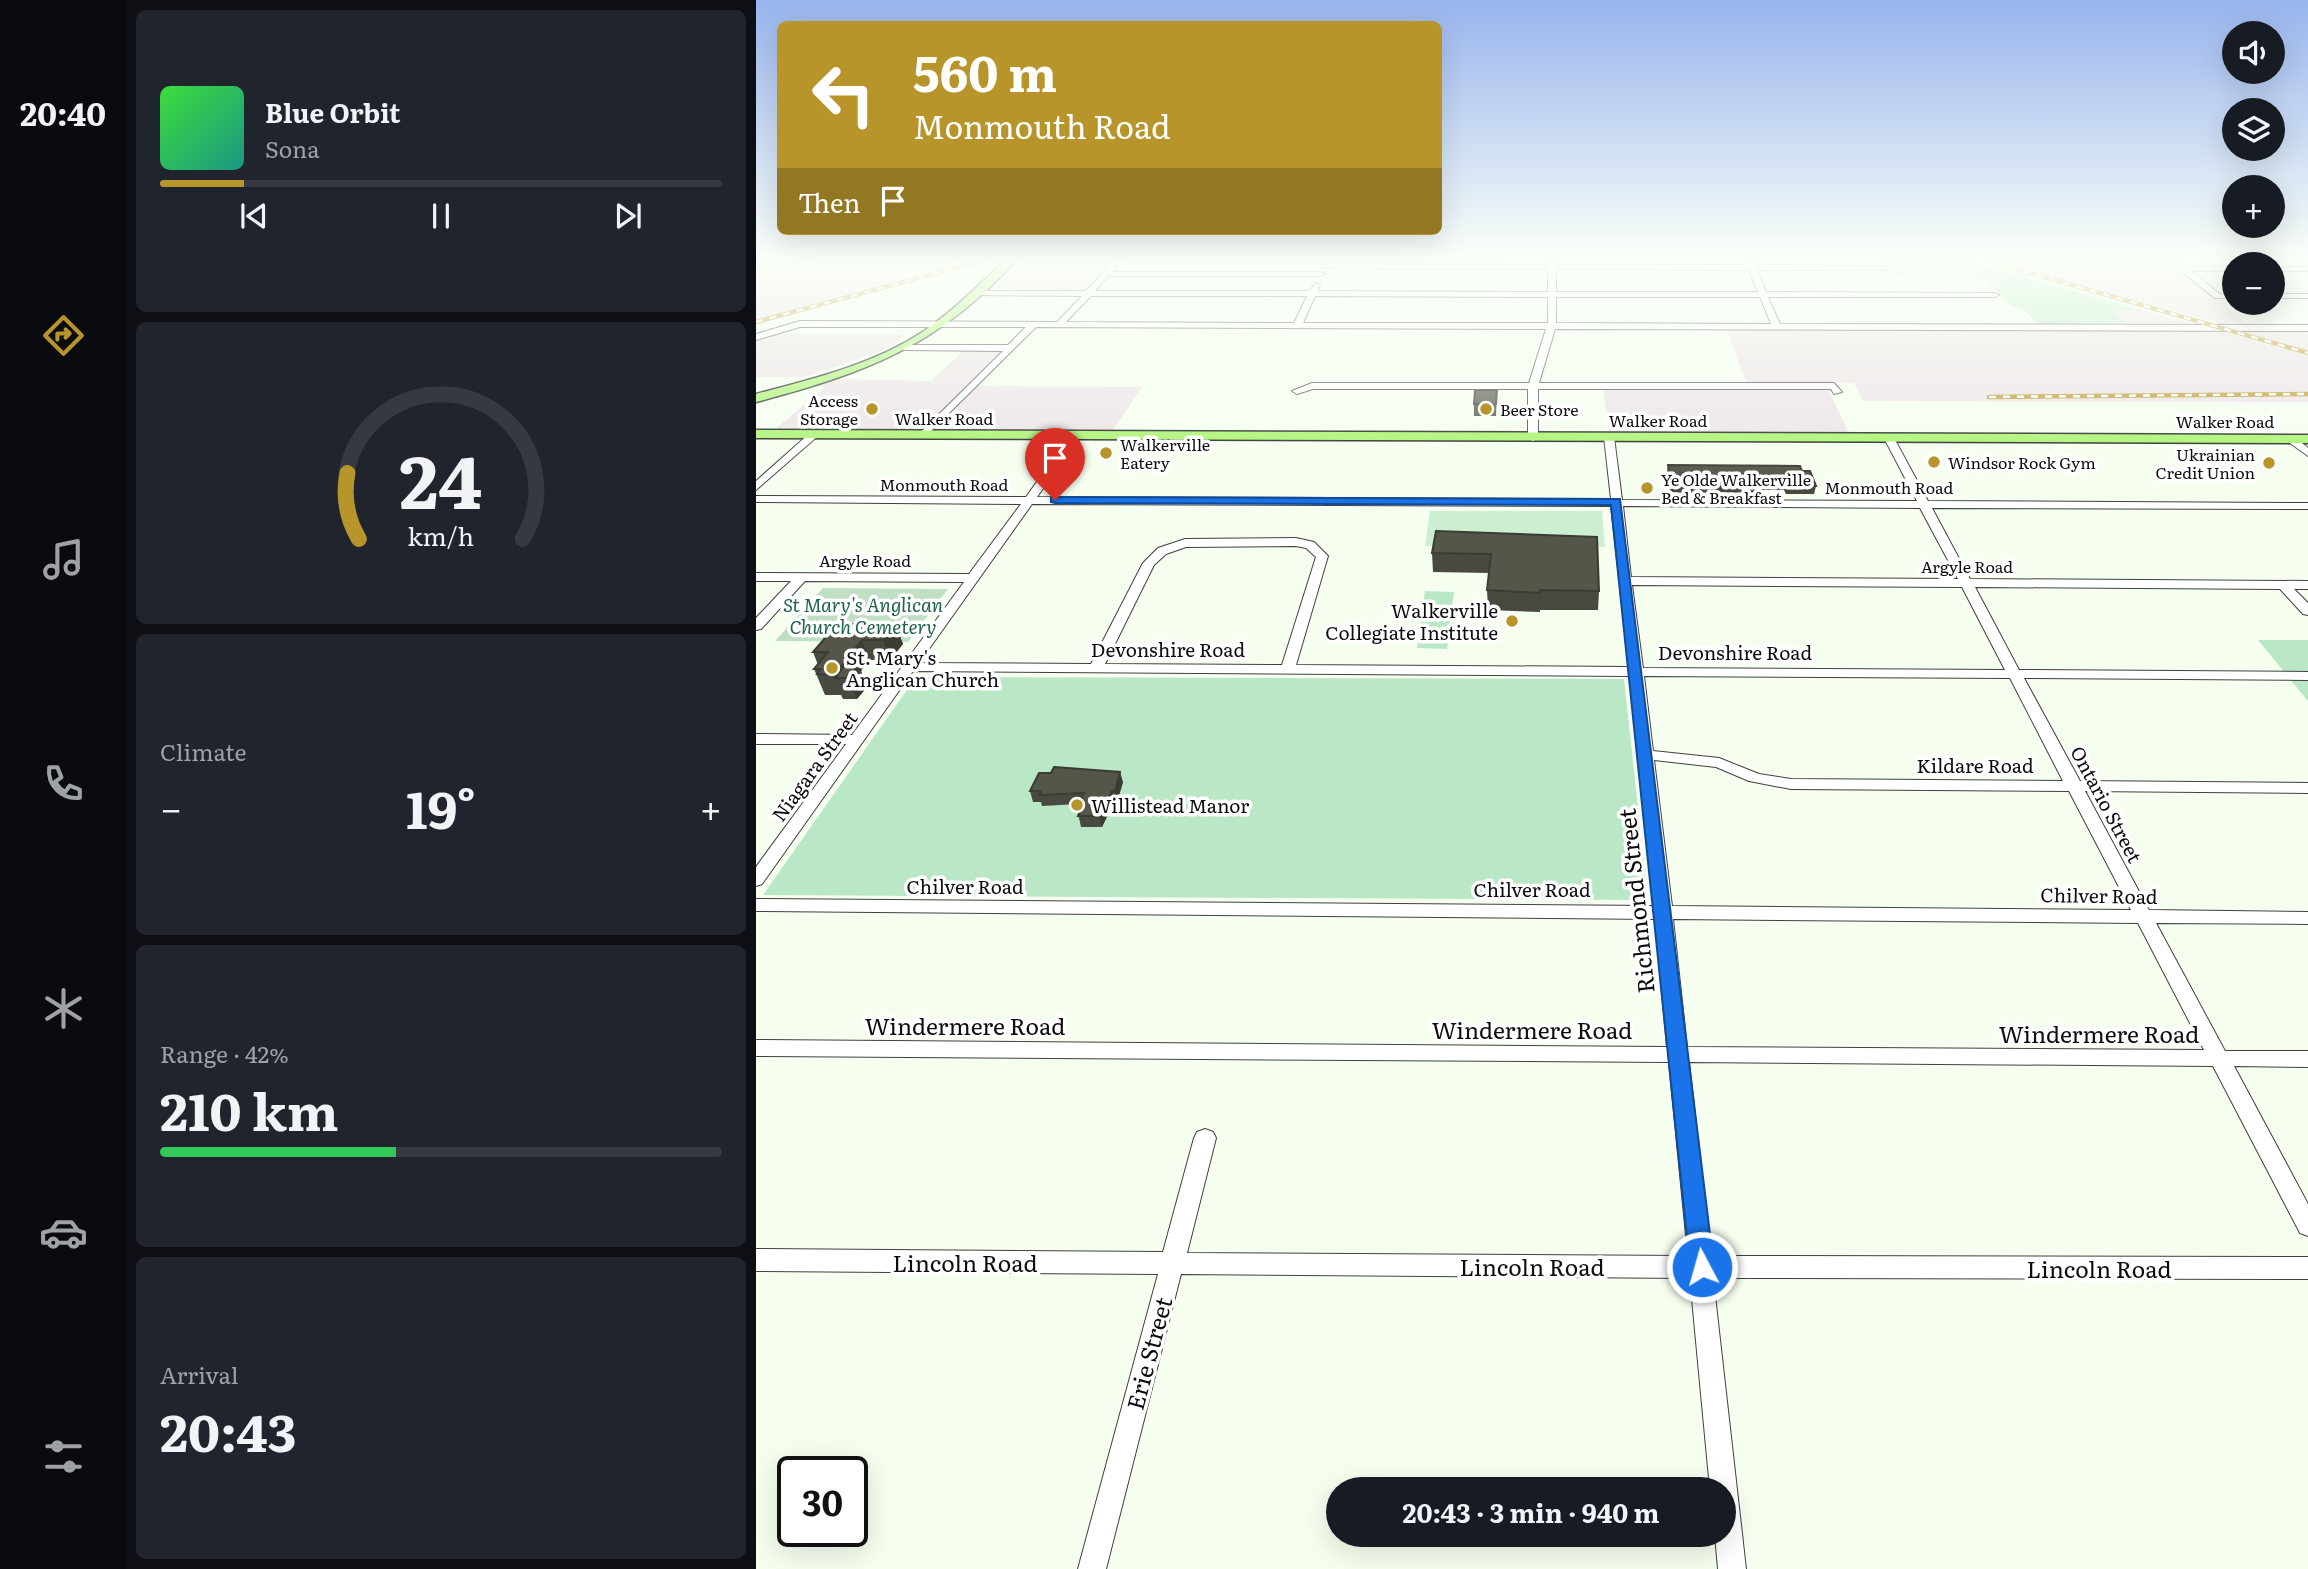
<!DOCTYPE html>
<meta charset="utf-8">
<style>
:root{--surface:#171b24;--page:#20242c;--text:#f1f3f6;--muted:#9ea1a6;--line:#363941;--accent:#b8952b}
body{margin:0;font-family:Literata,serif;background:var(--page);color:var(--text);height:100vh;display:flex;flex-direction:column;font-size:26px;white-space:nowrap}
*{box-sizing:border-box;margin:0}
p{font-size:23px;color:var(--muted)}
.icon{flex:none;width:38px;height:38px;fill:none;stroke:currentColor;stroke-width:2;stroke-linecap:round;stroke-linejoin:round}
.map{position:relative;flex:1;overflow:hidden}
.details{display:flex;flex-direction:column;gap:10px;padding:10px;background:#0d0f14;width:630px}
.details>*{flex:none}
.top-card{position:absolute;left:21px;top:21px;width:665px;height:214px;border-radius:10px;box-shadow:0 7px 28px #0002;background:#b8952b;color:#fff;overflow:hidden}
.controls{position:absolute;left:1466px;top:21px;display:grid;gap:14px}
.controls a{display:grid;place-items:center;width:63px;height:63px;border-radius:50%;background:var(--surface);box-shadow:0 7px 28px #0002;font-size:35px}
.speed{position:absolute;left:21px;top:1456px;display:flex;gap:14px;font-size:35px;font-weight:700;text-align:center}
.speed>*{display:grid;place-content:center;width:91px;height:91px;border-radius:50%;background:var(--surface);box-shadow:0 7px 28px #0002;line-height:1}
.speed .limit{border:4px solid #111;border-radius:10px;background:#fff;color:#111}
.pin{position:absolute;display:grid;place-items:center;width:60px;height:60px;color:#fff;margin:-72px -30px;border-radius:50% 50% 50% 0;rotate:-45deg;box-shadow:0 0 7px #0007}
.pin .icon{rotate:45deg}
.me{position:absolute;width:77px;margin:-38px;rotate:354deg;stroke-linejoin:round;filter:drop-shadow(0 0 5px #0008)}
.turn{display:flex;align-items:center;gap:24px;height:147px;padding:0 21px;font-size:32px}
.turn .icon{width:91px;height:91px;stroke-width:2.5}
.turn b{display:block;font-size:49px;line-height:60px}
.then{display:flex;align-items:center;height:66px;padding:0 21px;background:#0003;gap:14px;font-size:26px}
.big{font-size:52px;font-weight:700;line-height:1.1}
.details .card{flex:1;display:flex;flex-direction:column;justify-content:center;gap:10px;min-width:0;padding:0 24px;border-radius:10px;background:var(--page)}
.details .dial{align-items:center;gap:0}
.dial svg{height:182px;overflow:visible;fill:none;stroke:var(--line);stroke-width:7;stroke-linecap:round;text-anchor:middle}
.dial text{fill:var(--text);stroke:none}
.song{display:flex;align-items:center;gap:21px}
.cover{width:84px;height:84px;border-radius:10px;background:linear-gradient(135deg,hsl(120 70% 55%),hsl(170 70% 35%))}
.played{height:7px;border-radius:4px;background:linear-gradient(90deg,var(--accent) 15%,var(--line) 15%)}
.keys{display:flex;justify-content:space-around;direction:ltr}
.heat{display:flex;justify-content:space-between;align-items:center;font-size:38px;direction:ltr}
.charge{height:10px;border-radius:5px;background:linear-gradient(90deg,#34c759 42%,var(--line) 0)}
.trip{position:absolute;left:570px;top:1477px;width:410px;height:70px;border-radius:35px;background:var(--surface);box-shadow:0 7px 28px #0002;font-weight:700;line-height:70px;text-align:center}
main{display:flex;flex:1;min-height:0}
.dock{display:flex;flex-direction:column;width:126px;justify-content:space-around;align-items:center;background:#090b0e;color:var(--muted)}
.dock .icon{width:49px;height:49px}
.dock .selected{color:var(--accent)}
.dock b{font-size:32px;color:var(--text)}
.map>svg:first-child{display:block}
</style>
<main>
<nav class="dock">
<b>20:40</b>
<svg class="icon selected" aria-label="directions" viewBox="0 0 24 24"><path d="M12 3l9 9-9 9-9-9zM9 14v-3h6M13 9l2 2-2 2"/></svg>
<svg class="icon" aria-label="music" viewBox="0 0 24 24"><path d="M9 18V5l10-2v13"/><circle cx="6" cy="18" r="3"/><circle cx="16" cy="16" r="3"/></svg>
<svg class="icon" aria-label="phone" viewBox="0 0 24 24"><path d="M5 4h4l2 5-3 2q2 4 5 5l2-3 5 2v4C11 20 4 13 5 4z"/></svg>
<svg class="icon" aria-label="climate" viewBox="0 0 24 24"><path d="M12 3v18M4 7l16 10M4 17L20 7"/></svg>
<svg class="icon" aria-label="car" viewBox="0 0 24 24"><path d="M5 17H2v-5l4-1 3-4h7l3 4 3 1v5h-3M9 17h6M6 11h13"/><circle cx="7" cy="17" r="2"/><circle cx="17" cy="17" r="2"/></svg>
<svg class="icon" aria-label="filters" viewBox="0 0 24 24"><path d="M4 7h16M4 17h16"/><circle cx="9" cy="7" r="2"/><circle cx="15" cy="17" r="2"/></svg>
</nav>
<section class="details">
<div class="card">
<div class="song"><i class="cover"></i><div><b>Blue Orbit</b><p>Sona</p></div></div>
<div class="played"></div>
<div class="keys"><svg class="icon" aria-label="previous" viewBox="0 0 24 24"><path d="M18 5L8 12l10 7zM5 5v14"/></svg><svg class="icon" aria-label="pause" viewBox="0 0 24 24"><path d="M8 5v14M16 5v14"/></svg><svg class="icon" aria-label="next" viewBox="0 0 24 24"><path d="M6 5l10 7-10 7zM19 5v14"/></svg></div>
</div>
<div class="card dial"><svg viewBox="0 0 100 80">
<path d="M14 69A42 42 0 1 1 86 69"/>
<path d="M14 69A42 42 0 0 1 9 40" stroke="#b8952b"/>
<text x="50" y="56" font-size="32" font-weight="700">24</text>
<text x="50" y="72" font-size="11">km/h</text>
</svg></div>
<div class="card"><p>Climate</p>
<div class="heat"><a>−</a><b class="big">19°</b><a>+</a></div>
</div>
<div class="card"><p>Range · 42%</p><b class="big">210 km</b><div class="charge"></div></div>
<div class="card"><p>Arrival</p><b class="big">20:43</b></div>
</section>
<div class="map">
<svg width="1552" height="1569" viewBox="0 0 1552 1569">
<rect width="100%" height="100%" fill="#f5feef"/>
<!-- industrial -->
<g fill="#ece2e5">
<path d="M 0,259 L 213,259 L 0,320 Z"/>
<path d="M 270,259 L 358,259 L 330,290 L 236,289 Z"/>
<path d="M 1230,259 L 1411,259 L 1493,325 L 1470,325 Z"/>
<path d="M 1355,310 L 1385,310 L 1436,323 L 1370,323 Z"/>
<path d="M 970,328 L 1459,329 L 1552,356 L 1552,402 L 1107,401 L 1098,383 L 1069,382 L 1094,436 L 854,434 L 846,385 L 990,382 Z"/>
<path d="M 1474,329 L 1552,329 L 1552,352 Z"/>
<path d="M 4,334 L 150,335 L 128,350 L 49,377 L 0,377 L 0,335 Z"/>
<path d="M 208,350 L 248,350 L 167,431 L 16,432 L 69,387 L 60,386 L 82,379 L 175,381 Z"/>
<path d="M 221,386 L 386,387 L 354,434 L 179,432 Z"/>
</g>
<!-- green -->
<g fill="#bae7c6">
<path d="M 1125,259 L 1204,259 L 1385,310 L 1356,310 L 1370,323 L 1282,324 L 1268,310 L 1253,305 L 1231,279 L 1148,278 L 1140,277 Z"/>
<path d="M 669,591 L 698,592 L 691,649 L 661,648 Z"/>
<path d="M 1502,640 L 1552,640 L 1552,701 Z"/>
<path d="M 160,677 L 868,679 L 892,900 L 7,895 Z"/>
</g>
<!-- cemetery -->
<path fill="#c1dfc4" d="M 67,588 L 192,589 L 152,642 L 19,641 Z"/>
<!-- pitch -->
<path fill="#cbefd0" d="M 674,511 L 846,511 L 849,547 L 669,546 Z"/>
<g fill="none" stroke-linecap="round" stroke-linejoin="round">
<defs>
<g id="minor">
<path d="M 360,259 L 368,259 L 356,272 L 565,272 L 569,274 L 565,276 L 352,276 L 339,291 L 553,291 L 560,283 L 564,285 L 561,291 L 792,292 L 792,269 L 566,268 L 569,264 L 792,265 L 792,259 L 800,259 L 800,265 L 991,265 L 989,261 L 994,259 L 999,265 L 1127,266 L 1130,270 L 1001,270 L 1010,292 L 1239,293 L 1243,295 L 1239,297 L 1012,297 L 1024,324 L 1552,325 L 1552,331 L 799,329 L 783,383 L 1078,383 L 1086,392 L 1078,394 L 1075,389 L 782,389 L 782,438 L 777,441 L 772,438 L 772,389 L 557,389 L 541,394 L 536,391 L 556,383 L 773,383 L 790,329 L 280,327 L 168,438 L 163,435 L 164,433 L 247,351 L 147,350 L 144,349 L 144,345 L 252,345 L 270,327 L 44,327 L 0,340 L 0,334 L 44,321 L 301,322 L 326,296 L 219,295 L 215,293 L 219,291 L 330,291 ZM 800,269 L 993,270 L 1002,292 L 800,292 ZM 335,296 L 551,296 L 538,323 L 310,322 ZM 559,296 L 792,297 L 792,323 L 547,323 ZM 800,297 L 1004,297 L 1015,324 L 800,323 Z"/>
<path d="M 1410,259 L 1419,259 L 1429,267 L 1479,267 L 1479,271 L 1435,271 L 1464,294 L 1479,294 L 1479,298 L 1459,298 Z"/>
<rect x="1517" y="267" width="35" height="4"/>
<rect x="1517" y="294" width="35" height="4"/>
<path d="M 54,433 L 63,435 L 0,490 L 0,481 Z"/>
<path d="M 319,433 L 324,436 L 281,497 L 855,499 L 848,437 L 853,434 L 858,437 L 866,500 L 1161,501 L 1128,438 L 1133,435 L 1138,438 L 1172,501 L 1552,503 L 1552,509 L 1176,508 L 1214,579 L 1552,581 L 1552,589 L 1538,589 L 1552,603 L 1552,615 L 1547,614 L 1524,589 L 1219,587 L 1263,670 L 1552,672 L 1552,680 L 1268,678 L 1324,781 L 1552,783 L 1552,793 L 1329,791 L 1393,910 L 1552,912 L 1552,924 L 1400,923 L 1469,1051 L 1552,1051 L 1552,1067 L 1478,1066 L 1552,1204 L 1552,1236 L 1544,1233 L 1457,1066 L 933,1062 L 955,1256 L 1552,1257 L 1552,1279 L 957,1278 L 990,1569 L 962,1569 L 959,1535 L 968,1535 L 968,1489 L 954,1489 L 934,1278 L 425,1274 L 350,1569 L 322,1569 L 402,1274 L 0,1271 L 0,1249 L 407,1252 L 438,1138 L 441,1132 L 449,1129 L 457,1132 L 460,1138 L 431,1253 L 932,1256 L 913,1062 L 0,1056 L 0,1040 L 911,1047 L 899,919 L 0,911 L 0,899 L 898,906 L 874,676 L 157,671 L 6,884 L 0,886 L 0,867 L 90,744 L 0,744 L 0,734 L 96,735 L 208,582 L 49,581 L 5,629 L 0,630 L 0,618 L 35,581 L 0,581 L 0,573 L 213,574 L 265,504 L 0,502 L 0,496 L 270,497 L 315,434 ZM 276,504 L 855,506 L 873,667 L 540,665 L 572,556 L 558,542 L 540,538 L 429,539 L 402,548 L 387,563 L 335,664 L 163,663 ZM 867,506 L 1164,508 L 1202,579 L 875,577 ZM 540,546 L 550,548 L 560,557 L 526,665 L 349,664 L 398,565 L 410,554 L 430,547 ZM 876,585 L 1206,587 L 1249,670 L 887,668 ZM 888,676 L 1254,678 L 1307,781 L 1035,779 L 1003,774 L 963,758 L 897,751 ZM 898,760 L 960,767 L 993,781 L 1035,789 L 1313,791 L 1375,910 L 916,906 ZM 917,919 L 1382,923 L 1448,1050 L 931,1047 Z"/>
<path d="M 1531,437 L 1539,437 L 1552,448 L 1552,456 L 1531,441 Z"/>
</g>
<g id="major">
<path d="M 251,259 L 261,259 C 183,346 110,373 0,402 L 0,394 C 56,379 116,365 165,333 C 197,312 223,284 251,259 Z"/>
<path d="M 0,430 L 1552,435 L 1552,443 L 0,438 Z"/>
</g>
</defs>
<!-- minor casing -->
<use href="#minor" stroke="#404040" stroke-width="2"/>
<!-- major casing -->
<use href="#major" stroke="#1e1e1e" stroke-width="3"/>
<!-- minor -->
<use href="#minor" fill="#fff" fill-rule="evenodd"/>
<!-- major -->
<use href="#major" fill="#a6f36a" fill-rule="evenodd"/>
<defs>
<g id="rail">
<path d="M 1226,259 L 1552,353"/>
<path d="M 0,322 L 232,259"/>
<path d="M 1233,397 L 1552,394"/>
</g>
</defs>
<!-- rail casing -->
<use href="#rail" stroke="#b8952b" stroke-width="4.5"/>
<!-- rail -->
<use href="#rail" stroke="#fff" stroke-width="2.5" stroke-dasharray="7" stroke-linecap="butt"/>
</g>
<!-- wall -->
<g fill="#484a40">
<path d="M 741,390 L 740,416 L 718,416 L 718,404 Z"/>
<path d="M 912,465 L 1046,471 L 1060,486 L 1058,494 L 1030,494 L 1028,490 L 1003,490 L 1003,493 L 950,492 L 950,494 L 914,492 L 911,473 Z"/>
<path d="M 680,531 L 843,591 L 842,610 L 784,610 L 784,612 L 732,610 L 731,590 L 733,573 L 677,572 L 676,553 Z"/>
<path d="M 139,624 L 147,644 L 134,660 L 113,660 L 105,671 L 111,687 L 101,699 L 87,699 L 85,695 L 69,695 L 58,669 L 62,665 L 57,652 Z"/>
<path d="M 367,782 L 361,802 L 358,802 L 346,827 L 325,827 L 321,809 L 323,804 L 286,806 L 285,802 L 277,802 L 274,791 Z"/>
</g>
<!-- shaded-wall -->
<g fill="#3b3c34">
<path d="M 139,624 L 147,644 L 134,660 L 127,640 Z"/>
<path d="M 106,640 L 113,660 L 105,671 L 111,687 L 101,699 L 93,678 L 79,678 L 78,675 Z"/>
<path d="M 364,772 L 367,782 L 361,802 L 359,791 Z"/>
<path d="M 356,791 L 358,802 L 346,827 L 343,816 Z"/>
</g>
<!-- building -->
<g fill="#54564a" stroke="#3b3c34" stroke-width="2">
<path d="M 719,390 L 741,390 L 740,404 L 718,404 Z"/>
<path d="M 912,465 L 1044,466 L 1046,471 L 1054,471 L 1060,486 L 1031,485 L 1029,481 L 1003,481 L 1004,484 L 950,483 L 951,485 L 915,483 Z"/>
<path d="M 680,531 L 841,537 L 843,591 L 784,590 L 784,593 L 731,590 L 735,554 L 676,553 Z"/>
<path d="M 81,624 L 139,624 L 127,640 L 106,640 L 78,675 L 61,674 L 65,669 L 58,669 L 72,652 L 57,652 Z"/>
<path d="M 88,666 L 103,666 L 93,678 L 79,678 Z"/>
<path d="M 298,767 L 364,772 L 359,791 L 356,791 L 343,816 L 322,816 L 325,809 L 321,809 L 328,793 L 283,795 L 285,791 L 274,791 L 283,773 L 295,773 Z"/>
</g>
<!-- sky -->
<linearGradient id="sky" x2="0" y2="1"><stop stop-color="#98b4ed"/><stop offset="0.54" stop-color="#fafff8"/><stop offset="1" stop-color="#fafff8" stop-opacity="0"/></linearGradient>
<rect width="1552" height="479" fill="url(#sky)"/>
<!-- route -->
<path fill="#1a73e8" stroke="#114b97" stroke-width="2" d="M 295,497 L 864,499 L 958,1267 L 954,1275 L 946,1278 L 938,1275 L 934,1267 L 855,505 L 299,503 L 295,502 Z"/>
<!-- markers -->
<g fill="#b8952b" stroke="#fff" stroke-width="2.5">
<circle cx="116" cy="409" r="7"/>
<circle cx="730" cy="409" r="7"/>
<circle cx="350" cy="453" r="7"/>
<circle cx="1178" cy="462" r="7"/>
<circle cx="1513" cy="463" r="7"/>
<circle cx="891" cy="488" r="7"/>
<circle cx="756" cy="621" r="7"/>
<circle cx="76" cy="668" r="7"/>
<circle cx="321" cy="805" r="7"/>
</g>
<g text-anchor="middle" dominant-baseline="central" stroke-width="7" stroke-linejoin="round" paint-order="stroke">
<!-- far-poi labels -->
<g font-size="16" fill="#0d0d0d" stroke="#fff" text-anchor="start">
<text x="102" y="400" text-anchor="end">Access<tspan x="102" dy="18">Storage</tspan></text>
<text x="744" y="409">Beer Store</text>
<text x="364" y="444">Walkerville<tspan x="364" dy="18">Eatery</tspan></text>
<text x="1499" y="454" text-anchor="end">Ukrainian<tspan x="1499" dy="18">Credit Union</tspan></text>
<text x="1192" y="462">Windsor Rock Gym</text>
<text x="905" y="479">Ye Olde Walkerville<tspan x="905" dy="18">Bed &amp; Breakfast</tspan></text>
</g>
<!-- far-street labels -->
<g font-size="16" fill="#0d0d0d" stroke="#fff">
<text x="188" y="418">Walker Road</text>
<text x="902" y="420">Walker Road</text>
<text x="1469" y="421">Walker Road</text>
<text x="188" y="484">Monmouth Road</text>
<text x="1133" y="487">Monmouth Road</text>
<text x="109" y="560">Argyle Road</text>
<text x="1211" y="566">Argyle Road</text>
</g>
<!-- park labels -->
<g font-size="19" font-style="italic" fill="#206348" stroke="#fff">
<text x="107" y="604">St Mary's Anglican<tspan x="107" dy="22">Church Cemetery</tspan></text>
</g>
<!-- poi labels -->
<g font-size="19" fill="#0d0d0d" stroke="#fff" text-anchor="start">
<text x="742" y="610" text-anchor="end">Walkerville<tspan x="742" dy="22">Collegiate Institute</tspan></text>
<text x="90" y="657">St. Mary's<tspan x="90" dy="22">Anglican Church</tspan></text>
<text x="335" y="805">Willistead Manor</text>
</g>
<!-- street labels -->
<g font-size="19" fill="#0d0d0d" stroke="#fff">
<text x="412" y="649">Devonshire Road</text>
<text x="979" y="652">Devonshire Road</text>
<text x="1219" y="765">Kildare Road</text>
<text transform="translate(58 766) rotate(-54)">Niagara Street</text>
<text transform="translate(1351 804) rotate(62)">Ontario Street</text>
<text x="209" y="886">Chilver Road</text>
<text x="776" y="889">Chilver Road</text>
<text transform="translate(1343 895) rotate(1)">Chilver Road</text>
</g>
<!-- near-street labels -->
<g font-size="23" fill="#0d0d0d" stroke="#fff">
<text transform="translate(879 901) rotate(-96)">Richmond Street</text>
<text x="209" y="1025">Windermere Road</text>
<text x="776" y="1029">Windermere Road</text>
<text x="1343" y="1033">Windermere Road</text>
<text x="209" y="1262">Lincoln Road</text>
<text x="776" y="1266">Lincoln Road</text>
<text x="1343" y="1268">Lincoln Road</text>
<text transform="translate(392 1353) rotate(-75)">Erie Street</text>
</g>
</g>
</svg>
<div class="controls">
<a><svg class="icon" aria-label="sound" viewBox="0 0 24 24"><path d="M4 9h4l5-4v14l-5-4H4zM17 9q2 3 0 6"/></svg></a>
<a><svg class="icon" aria-label="layers" viewBox="0 0 24 24"><path d="M12 4l9 5-9 5-9-5zM3 14l9 5 9-5"/></svg></a>
<a>+</a>
<a>−</a>
</div>
<div class="speed"><div class="limit">30</div></div>
<div class="pin" style="left:299px;top:500px;background:#d93025"><svg class="icon" aria-label="arrive" viewBox="0 0 24 24"><path d="M6 21V4h12l-3 4 3 4H6"/></svg></div>
<svg class="me" style="left:946px;top:1267px" viewBox="-20 -20 40 40"><circle r="17" fill="#1a73e8" stroke="#fff" stroke-width="3"/><path d="M0-11L8 9 0 5-8 9z" fill="#fff"/></svg>
<div class="trip">20:43 · 3 min · 940 m</div>
<div class="top-card">
<div class="turn"><svg class="icon" aria-label="left" viewBox="0 0 24 24"><path d="M17 20v-9H6M10 6l-5 5 5 5"/></svg><div><b>560 m</b>Monmouth Road</div></div>
<div class="then">Then<svg class="icon" aria-label="arrive" viewBox="0 0 24 24"><path d="M6 21V4h12l-3 4 3 4H6"/></svg></div>
</div>
</div>
</main>
